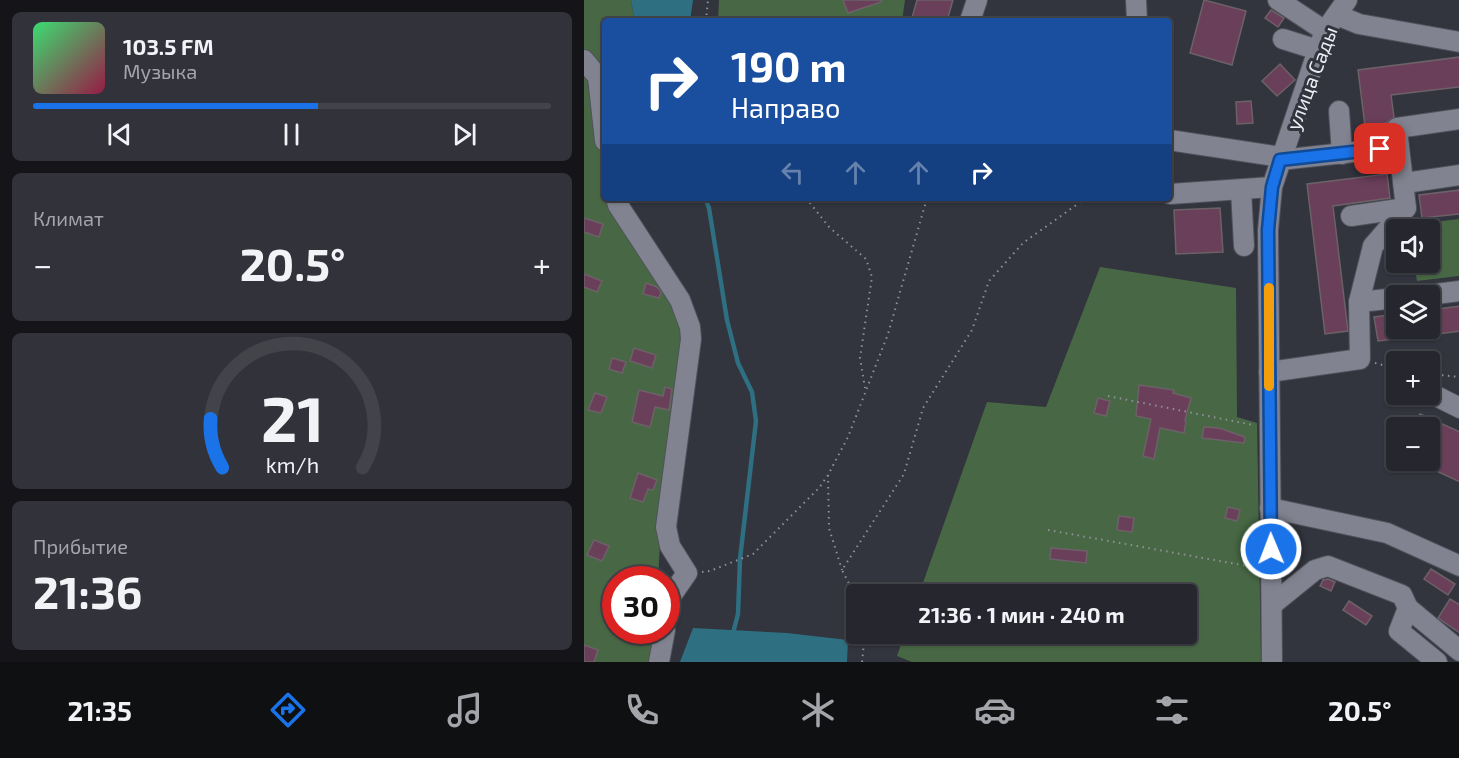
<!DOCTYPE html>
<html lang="ru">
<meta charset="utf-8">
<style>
:root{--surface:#26272e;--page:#32333a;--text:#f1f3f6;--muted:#a4a5aa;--line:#42444a;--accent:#1a73e8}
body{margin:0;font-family:"Exo 2",sans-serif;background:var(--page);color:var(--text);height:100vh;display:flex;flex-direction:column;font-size:22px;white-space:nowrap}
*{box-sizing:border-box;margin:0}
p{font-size:20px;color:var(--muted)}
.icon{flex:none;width:33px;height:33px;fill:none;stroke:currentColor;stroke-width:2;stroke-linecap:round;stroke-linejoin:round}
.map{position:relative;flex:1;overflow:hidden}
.details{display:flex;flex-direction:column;gap:12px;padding:12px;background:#151519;width:584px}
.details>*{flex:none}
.banner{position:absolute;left:18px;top:18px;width:570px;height:183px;border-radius:6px;box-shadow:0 2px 4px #0004,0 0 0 2px var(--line);background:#1a4fa0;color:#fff;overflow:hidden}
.fabs{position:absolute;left:802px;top:219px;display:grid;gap:12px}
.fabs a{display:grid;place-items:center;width:54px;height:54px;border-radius:6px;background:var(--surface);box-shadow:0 2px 4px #0004,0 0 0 2px var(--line);font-size:30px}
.speed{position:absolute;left:18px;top:566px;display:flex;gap:12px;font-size:30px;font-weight:700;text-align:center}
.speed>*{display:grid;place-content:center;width:78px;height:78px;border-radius:50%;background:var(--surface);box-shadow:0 2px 4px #0004,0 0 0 2px var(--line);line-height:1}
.speed .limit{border:9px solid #d22;background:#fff;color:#111}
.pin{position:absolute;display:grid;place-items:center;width:51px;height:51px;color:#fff;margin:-26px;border-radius:12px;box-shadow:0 3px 9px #0006}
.me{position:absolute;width:66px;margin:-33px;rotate:359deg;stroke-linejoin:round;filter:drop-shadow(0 0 4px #0008)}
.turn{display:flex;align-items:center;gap:21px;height:126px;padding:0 30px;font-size:27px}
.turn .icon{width:78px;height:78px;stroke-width:2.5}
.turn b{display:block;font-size:42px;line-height:51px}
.lanes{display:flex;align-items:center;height:57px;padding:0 30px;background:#0003;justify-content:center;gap:30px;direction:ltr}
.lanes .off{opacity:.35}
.big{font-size:45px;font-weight:700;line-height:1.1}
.details .widget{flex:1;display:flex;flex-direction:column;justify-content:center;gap:9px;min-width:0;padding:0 21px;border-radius:9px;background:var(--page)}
.details .dial{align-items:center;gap:0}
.dial svg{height:156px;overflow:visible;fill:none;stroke:var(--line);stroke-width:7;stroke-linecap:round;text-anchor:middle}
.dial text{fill:var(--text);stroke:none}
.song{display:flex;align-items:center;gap:18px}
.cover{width:72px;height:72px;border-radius:9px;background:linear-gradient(135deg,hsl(140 70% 55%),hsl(340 70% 35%))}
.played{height:6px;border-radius:3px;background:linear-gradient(90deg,var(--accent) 55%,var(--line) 55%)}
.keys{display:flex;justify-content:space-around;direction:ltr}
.heat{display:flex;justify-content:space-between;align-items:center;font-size:33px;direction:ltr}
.trip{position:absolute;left:262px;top:584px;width:351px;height:60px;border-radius:6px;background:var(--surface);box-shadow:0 2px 4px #0004,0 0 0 2px var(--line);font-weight:700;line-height:60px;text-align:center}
.menu{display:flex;height:96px;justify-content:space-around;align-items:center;background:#0f1012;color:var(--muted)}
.menu .icon{width:42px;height:42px}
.menu .selected{color:var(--accent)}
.menu b{font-size:27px;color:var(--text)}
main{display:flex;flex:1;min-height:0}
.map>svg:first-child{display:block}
</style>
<main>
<section class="details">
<div class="widget">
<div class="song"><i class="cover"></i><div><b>103.5 FM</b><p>Музыка</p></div></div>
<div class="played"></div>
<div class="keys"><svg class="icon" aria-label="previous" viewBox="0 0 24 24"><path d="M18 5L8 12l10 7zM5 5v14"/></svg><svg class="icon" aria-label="pause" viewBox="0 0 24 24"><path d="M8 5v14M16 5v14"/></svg><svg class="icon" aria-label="next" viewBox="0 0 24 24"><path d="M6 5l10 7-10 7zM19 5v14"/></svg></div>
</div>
<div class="widget"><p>Климат</p>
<div class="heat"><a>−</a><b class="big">20.5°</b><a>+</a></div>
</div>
<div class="widget dial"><svg viewBox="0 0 100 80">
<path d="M14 69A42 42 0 1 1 86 69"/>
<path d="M14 69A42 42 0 0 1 8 44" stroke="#1a73e8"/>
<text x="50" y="56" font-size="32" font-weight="700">21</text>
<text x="50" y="72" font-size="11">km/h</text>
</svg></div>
<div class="widget"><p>Прибытие</p><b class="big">21:36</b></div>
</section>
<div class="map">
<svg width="876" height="662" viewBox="0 0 876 662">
<rect width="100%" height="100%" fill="#32343e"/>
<!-- green -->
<g fill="#486845">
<path d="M 0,0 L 47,0 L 51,21 L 21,21 L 21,198 L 30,198 L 105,326 L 77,526 L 74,579 L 32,579 L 32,630 L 73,630 L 68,662 L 0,662 Z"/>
<path d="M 135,0 L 321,0 L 318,21 L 134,21 Z"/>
<path d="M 875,219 L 875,276 L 833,281 L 830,263 L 846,262 L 846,230 L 827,229 L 826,225 Z"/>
<path d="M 516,267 L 652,288 L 653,417 L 673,423 L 677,662 L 328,662 L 313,656 L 321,633 L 603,633 L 603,594 L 335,594 L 403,402 L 462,407 Z"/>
</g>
<!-- water -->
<g fill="#2e6f82">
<path d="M 47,0 L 109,0 L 106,21 L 51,21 Z"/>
<path d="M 109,628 L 203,633 L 264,640 L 263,662 L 96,662 Z"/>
</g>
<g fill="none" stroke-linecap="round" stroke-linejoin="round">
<!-- stream -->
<path stroke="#2e6f82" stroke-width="4.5" d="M 121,198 L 125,208 L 143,320 L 154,363 L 168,392 L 172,421 L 156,559 L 154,614 L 149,633"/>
</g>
<!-- building -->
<g fill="#6a3f5a" stroke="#6d6168" stroke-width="1.5">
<path d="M 259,0 L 297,0 L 297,2 L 264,13 Z"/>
<path d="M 333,0 L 369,0 L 363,21 L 327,21 Z"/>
<path d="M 620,0 L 662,11 L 648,65 L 606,53 Z"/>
<path d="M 687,10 L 700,18 L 694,27 L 681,18 Z"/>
<path d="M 876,57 L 876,87 L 807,95 L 810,117 L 802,123 L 781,126 L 774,70 Z"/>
<path d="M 696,64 L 711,80 L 693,96 L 678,81 Z"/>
<path d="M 667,101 L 669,123 L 653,124 L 652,102 Z"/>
<path d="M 803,174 L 806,198 L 749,206 L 764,331 L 741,334 L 723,184 Z"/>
<path d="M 876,190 L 876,214 L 838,218 L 835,195 Z"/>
<path d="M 636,208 L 639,252 L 592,254 L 590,210 Z"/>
<path d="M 0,218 L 19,224 L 15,237 L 0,232 Z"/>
<path d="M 0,274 L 18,281 L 13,292 L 0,287 Z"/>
<path d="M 62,283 L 73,287 L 77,292 L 75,298 L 59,294 Z"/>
<path d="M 876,306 L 876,331 L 846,335 L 846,310 Z"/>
<path d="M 813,314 L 813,328 L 837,328 L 837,336 L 794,341 L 790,317 Z"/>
<path d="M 50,348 L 72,355 L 68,368 L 46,361 Z"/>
<path d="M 28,358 L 42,362 L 38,373 L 25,369 Z"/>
<path d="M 555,385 L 590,390 L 589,393 L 607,398 L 601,420 L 602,421 L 600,433 L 576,428 L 570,459 L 559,456 L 567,419 L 552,416 Z"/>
<path d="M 81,387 L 88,389 L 85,410 L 71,407 L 66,427 L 48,422 L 55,390 L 79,396 Z"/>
<path d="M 11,393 L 23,397 L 17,413 L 4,410 Z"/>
<path d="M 514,398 L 526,401 L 522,416 L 510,413 Z"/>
<path d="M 836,414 L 876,432 L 876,482 L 846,468 L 846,428 L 830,428 Z"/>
<path d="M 620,427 L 635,428 L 661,437 L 660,443 L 618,438 Z"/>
<path d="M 54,473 L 73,480 L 69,490 L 64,489 L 59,502 L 46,498 Z"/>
<path d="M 644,507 L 656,510 L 653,521 L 641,518 Z"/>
<path d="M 535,516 L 550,518 L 548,532 L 533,530 Z"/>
<path d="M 10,540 L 25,546 L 18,561 L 3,555 Z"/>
<path d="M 467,548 L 503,551 L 502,563 L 466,559 Z"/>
<path d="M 847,569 L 871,584 L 864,595 L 840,579 Z"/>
<path d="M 744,579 L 751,582 L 747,591 L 736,586 L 739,580 Z"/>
<path d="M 866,599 L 876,605 L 876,633 L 854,618 Z"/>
<path d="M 765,601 L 788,616 L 782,625 L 759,610 Z"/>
<path d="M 0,645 L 14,650 L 10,662 L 0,662 Z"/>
</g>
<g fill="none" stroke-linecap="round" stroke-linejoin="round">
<defs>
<g id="minor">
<path d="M 552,0 L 553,21"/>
<path d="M 694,0 L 741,31"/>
<path d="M 753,15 L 775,24 L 876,42"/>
<path d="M 386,21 L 393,0"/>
<path d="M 699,39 L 734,50"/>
<path d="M 0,60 L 14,77 L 21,141"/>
<path d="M 755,111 L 758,154"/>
<path d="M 585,140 L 697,157"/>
<path d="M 815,147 L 813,128 L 876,119"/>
<path d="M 821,183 L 876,175"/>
<path d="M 657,190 L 660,246"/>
<path d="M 586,194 L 688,187"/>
<path d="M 32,198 L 34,205 L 96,300 L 106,327 L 107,339 L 82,527 L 86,546 L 103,573 L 87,596 L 82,620"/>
<path d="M 767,216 L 822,208"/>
<path d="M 835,296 L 876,291"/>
<path d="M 775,302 L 813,298"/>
<path d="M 685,372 L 776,359 L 775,302 L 789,246 L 822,208 L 815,147 L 696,160"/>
<path d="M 846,393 L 876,408"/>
<path d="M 686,508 L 803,533 L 876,566"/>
<path d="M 689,604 L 731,570 L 744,566 L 818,595 L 824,608 L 815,631 L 853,662"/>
<path d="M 824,608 L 876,651"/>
<path d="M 75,662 L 81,630"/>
<path d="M 688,662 L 684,230 L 688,187 L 734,50 L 741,31 L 763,0"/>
</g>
</defs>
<!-- minor casing -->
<use href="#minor" stroke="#50525b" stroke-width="22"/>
<!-- path -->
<g stroke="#90929a" stroke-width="2" stroke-dasharray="1.5 4.5" stroke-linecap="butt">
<path d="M 122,21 L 124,0"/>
<path d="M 222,198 L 245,227 L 282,259 L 288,277 L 276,358 L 281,388"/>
<path d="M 791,363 L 813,369"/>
<path d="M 846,374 L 876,377"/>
<path d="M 524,396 L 669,425"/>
<path d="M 244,475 L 245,528 L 258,570"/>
<path d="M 464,530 L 669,567"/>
<path d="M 118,572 L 126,571 L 169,554 L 235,488 L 244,475 L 264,437 L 304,334 L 343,198"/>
<path d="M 273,599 L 258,570 L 320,474 L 339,408 L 388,330 L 405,281 L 439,243 L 502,198"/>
<path d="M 278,662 L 281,633"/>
</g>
<!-- minor -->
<use href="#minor" stroke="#818490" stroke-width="20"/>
</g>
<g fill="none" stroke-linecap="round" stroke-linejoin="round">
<defs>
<path id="route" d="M 687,549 L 684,230 L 688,187 L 696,160 L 796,149"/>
</defs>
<!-- route casing -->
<use href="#route" stroke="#114b97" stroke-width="15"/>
<!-- route -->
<use href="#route" stroke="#1a73e8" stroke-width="10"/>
<!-- slow -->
<path stroke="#f59e0b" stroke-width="10" d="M 685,288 L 685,386"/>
</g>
<g text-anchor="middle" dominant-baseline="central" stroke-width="6" stroke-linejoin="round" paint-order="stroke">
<!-- street labels -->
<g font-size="20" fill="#ebedf4" stroke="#32343e">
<text transform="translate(727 78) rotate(-69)">улица Сады</text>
</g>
</g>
</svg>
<div class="fabs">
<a><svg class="icon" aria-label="sound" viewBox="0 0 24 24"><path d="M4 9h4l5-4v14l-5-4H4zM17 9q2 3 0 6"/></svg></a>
<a><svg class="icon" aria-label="layers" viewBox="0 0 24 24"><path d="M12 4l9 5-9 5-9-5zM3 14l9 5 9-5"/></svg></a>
<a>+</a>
<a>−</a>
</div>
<div class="speed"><div class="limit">30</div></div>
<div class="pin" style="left:796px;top:149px;background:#d93025"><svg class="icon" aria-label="arrive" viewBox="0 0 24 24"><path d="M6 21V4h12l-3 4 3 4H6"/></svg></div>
<svg class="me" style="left:687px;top:549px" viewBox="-20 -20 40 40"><circle r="17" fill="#1a73e8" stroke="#fff" stroke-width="3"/><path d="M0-11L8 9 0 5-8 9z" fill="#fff"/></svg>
<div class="trip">21:36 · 1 мин · 240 m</div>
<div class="banner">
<div class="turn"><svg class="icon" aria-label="right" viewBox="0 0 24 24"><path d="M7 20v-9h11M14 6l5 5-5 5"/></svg><div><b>190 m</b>Направо</div></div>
<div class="lanes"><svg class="icon off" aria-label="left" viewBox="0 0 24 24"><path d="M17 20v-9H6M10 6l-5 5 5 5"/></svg><svg class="icon off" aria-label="ahead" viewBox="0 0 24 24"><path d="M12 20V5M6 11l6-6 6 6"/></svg><svg class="icon off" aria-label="ahead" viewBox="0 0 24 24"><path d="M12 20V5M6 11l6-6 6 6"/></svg><svg class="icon" aria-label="right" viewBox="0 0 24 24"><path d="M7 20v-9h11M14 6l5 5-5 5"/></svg></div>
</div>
</div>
</main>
<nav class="menu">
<b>21:35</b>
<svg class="icon selected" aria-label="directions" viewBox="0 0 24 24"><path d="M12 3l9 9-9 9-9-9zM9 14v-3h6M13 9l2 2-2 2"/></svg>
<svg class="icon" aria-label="music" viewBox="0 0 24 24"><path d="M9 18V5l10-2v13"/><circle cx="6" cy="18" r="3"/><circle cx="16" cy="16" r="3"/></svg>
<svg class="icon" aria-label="phone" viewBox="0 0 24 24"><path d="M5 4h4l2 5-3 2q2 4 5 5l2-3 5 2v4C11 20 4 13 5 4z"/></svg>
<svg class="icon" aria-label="climate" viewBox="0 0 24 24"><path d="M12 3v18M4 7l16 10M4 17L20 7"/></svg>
<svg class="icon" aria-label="car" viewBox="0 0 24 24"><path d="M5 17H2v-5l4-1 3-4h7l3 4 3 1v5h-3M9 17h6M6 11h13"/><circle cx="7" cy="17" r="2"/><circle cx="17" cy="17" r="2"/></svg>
<svg class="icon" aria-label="filters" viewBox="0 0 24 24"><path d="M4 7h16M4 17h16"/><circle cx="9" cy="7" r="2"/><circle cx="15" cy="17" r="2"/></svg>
<b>20.5°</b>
</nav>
